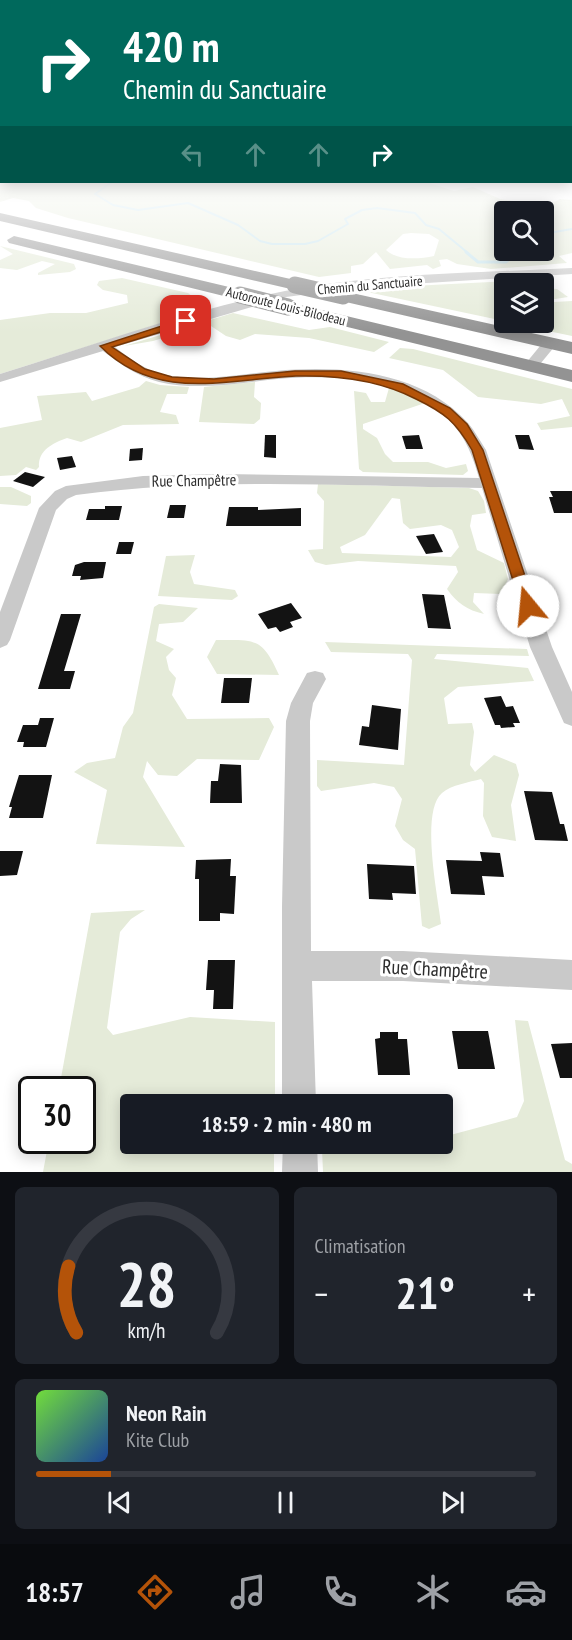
<!DOCTYPE html>
<html lang="fr">
<meta charset="utf-8">
<style>
:root{--surface:#171b24;--page:#20242c;--text:#f1f3f6;--muted:#9ea1a6;--line:#363941;--accent:#b45309}
body{margin:0;font-family:"PT Sans Narrow",sans-serif;background:var(--page);color:var(--text);height:100vh;display:flex;flex-direction:column;font-size:22px;white-space:nowrap}
*{box-sizing:border-box;margin:0}
p{font-size:20px;color:var(--muted)}
.icon{flex:none;width:33px;height:33px;fill:none;stroke:currentColor;stroke-width:2;stroke-linecap:round;stroke-linejoin:round}
.map{position:relative;height:1172px;overflow:hidden}
.side{display:flex;flex-direction:column;gap:15px;padding:15px;background:#0d0f14;flex:1}
.side>*{flex:none}
.banner{position:absolute;left:0px;top:0px;width:573px;height:183px;box-shadow:0 3px 15px #0003;background:#00695c;color:#fff;overflow:hidden}
.tools{position:absolute;left:494px;top:201px;display:grid;gap:12px}
.tools a{display:grid;place-items:center;width:60px;height:60px;border-radius:6px;background:var(--surface);box-shadow:0 3px 15px #0003;font-size:30px}
.speed{position:absolute;left:18px;top:1076px;display:flex;gap:12px;font-size:30px;font-weight:700;text-align:center}
.speed>*{display:grid;place-content:center;width:78px;height:78px;border-radius:50%;background:var(--surface);box-shadow:0 3px 15px #0003;line-height:1}
.speed .limit{border:3px solid #111;border-radius:9px;background:#fff;color:#111}
.pin{position:absolute;display:grid;place-items:center;width:51px;height:51px;color:#fff;margin:-26px;border-radius:12px;box-shadow:0 3px 9px #0006}
.me{position:absolute;width:66px;margin:-33px;rotate:343deg;stroke-linejoin:round;filter:drop-shadow(0 0 4px #0008)}
.turn{display:flex;align-items:center;gap:21px;height:126px;padding:0 24px;font-size:27px}
.turn .icon{width:78px;height:78px;stroke-width:2.5}
.turn b{display:block;font-size:42px;line-height:51px}
.lanes{display:flex;align-items:center;height:57px;padding:0 24px;background:#0003;justify-content:center;gap:30px;direction:ltr}
.lanes .off{opacity:.35}
.big{font-size:45px;font-weight:700;line-height:1.1}
.side .card{flex:1;display:flex;flex-direction:column;justify-content:center;gap:9px;min-width:0;padding:0 21px;border-radius:9px;background:var(--page)}
.side .dial{align-items:center;gap:0}
.dial svg{height:156px;overflow:visible;fill:none;stroke:var(--line);stroke-width:7;stroke-linecap:round;text-anchor:middle}
.dial text{fill:var(--text);stroke:none}
.song{display:flex;align-items:center;gap:18px}
.cover{width:72px;height:72px;border-radius:9px;background:linear-gradient(135deg,hsl(100 70% 55%),hsl(220 70% 35%))}
.played{height:6px;border-radius:3px;background:linear-gradient(90deg,var(--accent) 15%,var(--line) 15%)}
.keys{display:flex;justify-content:space-around;direction:ltr}
.heat{display:flex;justify-content:space-between;align-items:center;font-size:33px;direction:ltr}
.side .tiles{flex:1;display:grid;gap:15px;grid-template-columns:1fr 1fr}
.card:last-child{grid-column:span 2}
.trip{position:absolute;left:120px;top:1094px;width:333px;height:60px;border-radius:6px;background:var(--surface);box-shadow:0 3px 15px #0003;font-weight:700;line-height:60px;text-align:center}
.menu{display:flex;height:96px;justify-content:space-around;align-items:center;background:#090b0e;color:var(--muted)}
.menu .icon{width:42px;height:42px}
.menu .on{color:var(--accent)}
.menu b{font-size:27px;color:var(--text)}
.map>svg:first-child{display:block}
</style>
<div class="map">
<svg width="572" height="1172" viewBox="0 0 572 1172">
<rect width="100%" height="100%" fill="#fff"/>
<!-- green -->
<g fill="#e5ebd9" fill-rule="evenodd">
<path d="M 0,169 L 2,182 L 426,182 L 454,191 L 473,187 L 500,199 L 547,206 L 560,199 L 572,200 L 572,253 L 559,256 L 567,263 L 491,269 L 457,264 L 447,259 L 439,260 L 441,266 L 433,269 L 427,265 L 390,269 L 376,252 L 363,264 L 351,266 L 351,273 L 319,277 L 68,218 L 36,208 L 29,201 L 13,198 L 0,202 ZM 504,212 L 543,212 L 543,250 L 504,250 ZM 411,233 L 429,234 L 439,240 L 434,256 C 419,259 398,261 386,250 L 403,234 Z"/>
<path d="M 0,246 L 74,264 L 76,269 L 70,272 L 38,275 L 38,273 L 55,264 L 42,261 L 17,270 L 0,268 L 0,260 L 13,254 Z"/>
<path d="M 122,278 L 188,293 L 193,297 L 196,312 L 0,374 L 0,320 L 50,313 L 86,313 L 128,303 L 127,295 L 103,290 L 97,285 L 99,281 Z"/>
<path d="M 510,281 L 512,283 L 504,284 L 504,321 L 353,289 Z"/>
<path d="M 543,288 L 557,289 L 568,297 L 549,300 L 554,302 L 572,301 L 572,336 L 510,323 L 543,322 Z"/>
<path d="M 233,313 L 309,330 L 330,327 L 389,342 L 374,352 L 309,338 L 255,334 L 240,340 L 226,336 L 208,324 L 153,341 L 124,346 Z"/>
<path d="M 400,348 L 413,349 L 572,389 L 572,427 L 541,430 L 537,423 L 570,416 L 562,399 L 541,404 L 478,397 L 443,370 L 389,358 Z"/>
<path d="M 146,381 L 160,385 L 189,387 L 187,394 L 167,394 L 160,412 L 176,415 L 179,424 L 123,425 L 81,442 L 67,438 C 53,443 38,450 39,467 L 36,470 L 26,467 L 16,475 L 0,476 L 0,428 L 42,420 L 37,396 L 86,392 L 92,401 L 139,387 Z"/>
<path d="M 255,382 L 254,397 L 261,403 L 260,419 L 254,424 L 199,422 L 204,387 Z"/>
<path d="M 389,388 L 405,392 L 425,403 L 363,424 L 363,429 L 377,438 L 385,454 L 393,462 L 428,462 L 446,468 L 466,464 L 468,471 L 463,475 L 363,472 L 359,469 L 354,391 L 366,393 L 371,402 L 385,402 Z"/>
<path d="M 318,484 L 469,488 L 478,491 L 484,501 L 486,513 L 472,515 L 470,526 L 477,550 L 504,563 L 508,579 L 501,594 L 474,593 L 473,602 L 484,614 C 467,610 457,603 447,589 L 458,572 L 456,566 L 358,561 L 326,565 L 315,562 L 308,550 L 323,549 L 324,501 L 317,493 ZM 392,498 L 400,499 L 403,523 L 410,529 L 441,525 L 452,530 L 459,547 L 451,557 L 342,553 L 340,547 L 365,535 Z"/>
<path d="M 11,487 L 31,496 L 31,503 L 27,506 L 0,504 L 0,487 Z"/>
<path d="M 195,555 L 190,572 L 194,584 L 235,590 L 238,596 L 232,600 L 158,596 L 166,556 Z"/>
<path d="M 159,604 L 198,608 L 183,622 L 159,624 L 156,641 L 174,649 L 166,657 L 169,670 L 176,678 L 172,695 L 187,719 L 269,718 L 274,727 L 259,760 L 197,759 L 177,776 L 158,775 L 147,761 L 143,777 L 185,847 L 96,844 L 107,790 L 74,772 L 87,763 L 115,758 L 123,727 L 133,713 L 154,607 Z"/>
<path d="M 216,640 C 255,640 262,637 279,675 L 217,674 L 207,657 Z"/>
<path d="M 325,642 L 527,649 L 529,656 L 437,654 L 434,659 L 528,668 L 534,681 L 458,687 L 444,698 L 448,724 L 472,723 L 474,732 L 470,765 L 475,772 L 494,755 L 516,764 L 519,775 L 511,805 L 516,841 L 492,837 L 483,816 L 484,783 L 481,779 C 470,782 451,785 442,793 C 420,812 438,896 441,924 L 429,929 L 422,926 L 415,849 L 403,840 L 395,826 L 402,799 L 394,787 L 374,783 L 321,791 L 317,786 L 317,760 L 404,765 L 412,660 L 408,654 L 331,652 Z"/>
<path d="M 145,910 L 131,919 L 120,932 L 107,1028 L 113,1035 L 190,1017 L 275,1022 L 275,1104 L 130,1104 L 130,1143 L 274,1143 L 274,1172 L 43,1172 L 49,1140 L 82,1140 L 82,1089 L 59,1089 L 91,913 Z"/>
<path d="M 515,1020 L 528,1021 L 565,1160 L 572,1164 L 572,1172 L 323,1172 L 322,1149 L 408,1147 L 422,1143 L 442,1143 L 443,1137 L 517,1117 L 524,1101 Z"/>
</g>
<g fill="none" stroke-linecap="round" stroke-linejoin="round">
<!-- stream-far1 -->
<g stroke="#c4e2ec" stroke-width="2">
<path d="M 112,182 L 95,194 L 113,205 L 138,210 L 188,203 L 238,225 L 260,241 L 272,244 L 305,244 L 318,241 L 348,224 L 345,219 L 362,210 L 377,208 L 415,213 L 426,225 L 439,229 L 468,253"/>
<path d="M 543,234 L 572,229"/>
<path d="M 515,253 L 519,250"/>
</g>
<!-- stream -->
<path stroke="#c4e2ec" stroke-width="3" d="M 466,252 L 478,262 L 506,262 L 517,252"/>
</g>
<!-- building -->
<g fill="#131313">
<path d="M 265,435 L 276,435 L 276,458 L 264,457 Z"/>
<path d="M 419,435 L 423,449 L 406,449 L 402,436 Z"/>
<path d="M 515,435 L 529,435 L 534,450 L 519,449 Z"/>
<path d="M 143,448 L 142,460 L 129,461 L 130,449 Z"/>
<path d="M 72,456 L 76,467 L 60,470 L 57,458 Z"/>
<path d="M 25,472 L 45,477 L 33,487 L 13,481 Z"/>
<path d="M 550,491 L 572,491 L 572,513 L 554,513 L 549,497 L 553,497 Z"/>
<path d="M 170,505 L 186,505 L 184,518 L 167,518 Z"/>
<path d="M 105,506 L 122,506 L 119,520 L 86,520 L 89,509 L 105,509 Z"/>
<path d="M 229,507 L 258,507 L 258,510 L 301,508 L 301,526 L 226,526 Z"/>
<path d="M 434,534 L 443,552 L 426,554 L 416,536 Z"/>
<path d="M 119,542 L 134,542 L 131,554 L 116,554 Z"/>
<path d="M 84,562 L 106,562 L 103,578 L 80,580 L 81,576 L 72,576 L 75,565 Z"/>
<path d="M 422,594 L 444,595 L 451,629 L 428,628 Z"/>
<path d="M 291,603 L 302,618 L 290,622 L 293,627 L 280,632 L 276,627 L 268,629 L 258,614 Z"/>
<path d="M 61,614 L 81,614 L 64,671 L 75,671 L 70,689 L 38,689 Z"/>
<path d="M 224,678 L 252,678 L 249,703 L 221,703 Z"/>
<path d="M 501,696 L 506,707 L 513,706 L 520,723 L 513,723 L 515,727 L 501,728 L 500,725 L 495,725 L 484,698 Z"/>
<path d="M 372,705 L 401,709 L 398,750 L 359,745 L 362,726 L 369,727 Z"/>
<path d="M 40,718 L 54,718 L 46,747 L 23,747 L 24,742 L 17,742 L 23,725 L 38,725 Z"/>
<path d="M 220,764 L 241,765 L 242,803 L 210,803 L 211,781 L 218,781 Z"/>
<path d="M 19,775 L 52,775 L 43,818 L 9,818 L 12,807 L 9,807 Z"/>
<path d="M 524,791 L 552,792 L 560,824 L 564,824 L 568,841 L 535,840 Z"/>
<path d="M 0,851 L 23,851 L 17,875 L 0,876 Z"/>
<path d="M 480,852 L 500,853 L 504,877 L 482,876 L 485,895 L 451,894 L 446,860 L 482,861 Z"/>
<path d="M 231,859 L 230,876 L 236,876 L 234,914 L 220,913 L 220,921 L 199,921 L 199,879 L 195,879 L 196,860 Z"/>
<path d="M 367,864 L 414,866 L 416,894 L 392,893 L 393,900 L 369,899 Z"/>
<path d="M 208,960 L 235,960 L 233,1009 L 213,1009 L 214,990 L 206,990 Z"/>
<path d="M 452,1031 L 488,1031 L 495,1069 L 458,1069 Z"/>
<path d="M 380,1032 L 398,1032 L 398,1039 L 407,1039 L 410,1075 L 378,1075 L 375,1039 L 380,1038 Z"/>
<path d="M 572,1043 L 572,1078 L 560,1078 L 551,1044 Z"/>
</g>
<g fill="none" stroke-linecap="round" stroke-linejoin="round">
<!-- minor -->
<g fill="#c9c9c9" fill-rule="evenodd">
<path d="M 572,268 L 572,274 L 363,287 L 286,297 L 115,347 C 129,358 145,370 162,374 C 200,383 239,374 276,371 C 342,365 421,371 468,423 C 475,431 480,441 486,450 L 552,647 L 572,692 L 572,726 L 564,723 L 530,647 L 482,488 C 346,486 210,477 76,495 L 67,499 L 56,510 L 10,640 L 7,645 L 0,648 L 0,612 L 39,508 L 55,491 L 66,486 L 143,476 L 222,474 L 479,478 C 474,461 469,446 459,432 C 421,377 337,374 277,379 C 238,383 198,391 159,382 C 137,376 120,364 103,351 L 0,382 L 0,374 C 94,345 189,310 285,291 C 376,273 479,273 572,268 Z"/>
<path d="M 550,339 L 556,343 L 555,346 L 536,369 L 526,369 L 526,363 L 545,340 Z"/>
<path d="M 315,671 L 323,673 L 326,679 L 313,703 L 310,721 L 311,951 L 403,951 L 572,960 L 572,990 L 403,981 L 312,981 L 316,1104 L 282,1104 L 282,907 L 286,721 L 291,703 L 307,673 Z"/>
<path d="M 283,1143 L 317,1143 L 318,1172 L 282,1172 Z"/>
</g>
<!-- highway -->
<g fill="#939393" fill-rule="evenodd">
<path d="M 0,213 L 295,280 L 303,285 L 295,290 L 0,221 Z"/>
<path d="M 14,236 L 246,291 L 249,295 L 240,300 L 9,243 L 7,240 Z"/>
<path d="M 343,291 L 572,342 L 572,354 L 337,300 L 334,296 Z"/>
<path d="M 288,302 L 572,370 L 572,382 L 282,311 L 279,307 L 282,303 Z"/>
</g>
<!-- highway-bridge -->
<g stroke="#939393" stroke-width="17">
<path d="M 295,285 L 343,296"/>
<path d="M 240,295 L 288,307"/>
</g>
</g>
<!-- sky -->
<linearGradient id="sky" x2="0" y2="1"><stop stop-color="#99c6ea"/><stop offset="0.51" stop-color="#fff"/><stop offset="1" stop-color="#fff" stop-opacity="0"/></linearGradient>
<rect width="572" height="333" fill="url(#sky)"/>
<!-- route -->
<path fill="#b45309" stroke="#753606" stroke-width="1.5" d="M 186,318 L 190,323 L 112,347 L 145,369 L 172,377 L 214,379 L 295,371 L 341,371 L 403,384 L 450,408 L 467,424 L 483,450 L 535,606 L 533,610 L 528,611 L 521,606 L 472,450 C 456,422 445,413 416,399 C 380,380 337,375 296,376 C 227,379 157,403 100,346 Z"/>
<g text-anchor="middle" dominant-baseline="central" stroke-width="6" stroke-linejoin="round" paint-order="stroke">
<!-- far-street labels -->
<g font-size="14" fill="#2c2c2c" stroke="#fff">
<text transform="translate(370 285) rotate(-5)">Chemin du Sanctuaire</text>
<text transform="translate(286 306) rotate(14)">Autoroute Louis-Bilodeau</text>
</g>
<!-- street labels -->
<g font-size="16" fill="#2c2c2c" stroke="#fff">
<text transform="translate(194 480) rotate(-1)">Rue Champêtre</text>
</g>
<!-- near-street labels -->
<g font-size="20" fill="#2c2c2c" stroke="#fff">
<text transform="translate(435 969) rotate(3)">Rue Champêtre</text>
</g>
</g>
</svg>
<div class="tools">
<a><svg class="icon" aria-label="search" viewBox="0 0 24 24"><circle cx="10" cy="10" r="6"/><path d="M15 15l6 6"/></svg></a>
<a><svg class="icon" aria-label="layers" viewBox="0 0 24 24"><path d="M12 4l9 5-9 5-9-5zM3 14l9 5 9-5"/></svg></a>
</div>
<div class="speed"><div class="limit">30</div></div>
<div class="pin" style="left:186px;top:321px;background:#d93025"><svg class="icon" aria-label="arrive" viewBox="0 0 24 24"><path d="M6 21V4h12l-3 4 3 4H6"/></svg></div>
<svg class="me" style="left:528px;top:606px" viewBox="-20 -20 40 40"><circle r="19" fill="#fff"/><path d="M0-13L10 11 0 6-10 11z" fill="#b45309"/></svg>
<div class="trip">18:59 · 2 min · 480 m</div>
<div class="banner">
<div class="turn"><svg class="icon" aria-label="right" viewBox="0 0 24 24"><path d="M7 20v-9h11M14 6l5 5-5 5"/></svg><div><b>420 m</b>Chemin du Sanctuaire</div></div>
<div class="lanes"><svg class="icon off" aria-label="left" viewBox="0 0 24 24"><path d="M17 20v-9H6M10 6l-5 5 5 5"/></svg><svg class="icon off" aria-label="ahead" viewBox="0 0 24 24"><path d="M12 20V5M6 11l6-6 6 6"/></svg><svg class="icon off" aria-label="ahead" viewBox="0 0 24 24"><path d="M12 20V5M6 11l6-6 6 6"/></svg><svg class="icon" aria-label="right" viewBox="0 0 24 24"><path d="M7 20v-9h11M14 6l5 5-5 5"/></svg></div>
</div>
</div>
<section class="side">
<div class="tiles">
<div class="card dial"><svg viewBox="0 0 100 80">
<path d="M14 69A42 42 0 1 1 86 69"/>
<path d="M14 69A42 42 0 0 1 10 35" stroke="#b45309"/>
<text x="50" y="56" font-size="32" font-weight="700">28</text>
<text x="50" y="72" font-size="11">km/h</text>
</svg></div>
<div class="card"><p>Climatisation</p>
<div class="heat"><a>−</a><b class="big">21°</b><a>+</a></div>
</div>
<div class="card">
<div class="song"><i class="cover"></i><div><b>Neon Rain</b><p>Kite Club</p></div></div>
<div class="played"></div>
<div class="keys"><svg class="icon" aria-label="previous" viewBox="0 0 24 24"><path d="M18 5L8 12l10 7zM5 5v14"/></svg><svg class="icon" aria-label="pause" viewBox="0 0 24 24"><path d="M8 5v14M16 5v14"/></svg><svg class="icon" aria-label="next" viewBox="0 0 24 24"><path d="M6 5l10 7-10 7zM19 5v14"/></svg></div>
</div>
</div>
</section>
<nav class="menu">
<b>18:57</b>
<svg class="icon on" aria-label="directions" viewBox="0 0 24 24"><path d="M12 3l9 9-9 9-9-9zM9 14v-3h6M13 9l2 2-2 2"/></svg>
<svg class="icon" aria-label="music" viewBox="0 0 24 24"><path d="M9 18V5l10-2v13"/><circle cx="6" cy="18" r="3"/><circle cx="16" cy="16" r="3"/></svg>
<svg class="icon" aria-label="phone" viewBox="0 0 24 24"><path d="M5 4h4l2 5-3 2q2 4 5 5l2-3 5 2v4C11 20 4 13 5 4z"/></svg>
<svg class="icon" aria-label="climate" viewBox="0 0 24 24"><path d="M12 3v18M4 7l16 10M4 17L20 7"/></svg>
<svg class="icon" aria-label="car" viewBox="0 0 24 24"><path d="M5 17H2v-5l4-1 3-4h7l3 4 3 1v5h-3M9 17h6M6 11h13"/><circle cx="7" cy="17" r="2"/><circle cx="17" cy="17" r="2"/></svg>
</nav>
